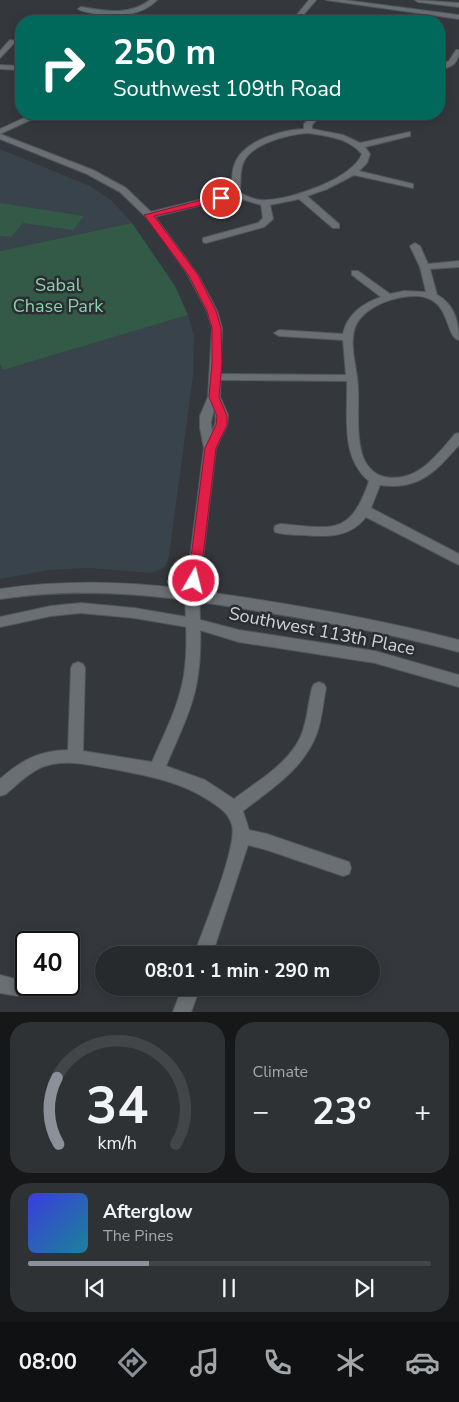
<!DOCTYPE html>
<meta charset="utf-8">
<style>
:root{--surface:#272a2d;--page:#2f3235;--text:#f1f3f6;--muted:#a4a7aa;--line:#434649;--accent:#8c9099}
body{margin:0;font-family:"Nunito Sans",sans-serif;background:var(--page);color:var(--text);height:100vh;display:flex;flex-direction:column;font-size:19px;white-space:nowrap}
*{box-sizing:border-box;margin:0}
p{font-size:16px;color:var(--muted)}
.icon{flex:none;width:28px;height:28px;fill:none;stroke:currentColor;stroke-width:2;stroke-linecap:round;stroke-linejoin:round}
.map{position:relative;height:1012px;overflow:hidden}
.side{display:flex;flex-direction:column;gap:10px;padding:10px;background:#151719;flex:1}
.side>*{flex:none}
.top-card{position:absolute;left:15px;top:15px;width:430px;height:105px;border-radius:20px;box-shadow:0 2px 8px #0003,0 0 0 1px var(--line);background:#00695c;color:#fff;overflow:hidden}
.speed{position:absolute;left:15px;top:931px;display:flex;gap:10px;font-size:25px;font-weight:700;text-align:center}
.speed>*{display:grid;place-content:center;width:65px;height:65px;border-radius:50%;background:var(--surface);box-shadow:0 2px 8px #0003,0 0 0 1px var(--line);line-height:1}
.speed .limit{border:2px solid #111;border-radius:8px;background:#fff;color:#111}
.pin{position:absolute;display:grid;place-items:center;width:42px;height:42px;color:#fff;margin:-21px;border:2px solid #fff;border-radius:50%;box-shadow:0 1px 5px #0007}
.me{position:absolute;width:55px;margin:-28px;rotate:8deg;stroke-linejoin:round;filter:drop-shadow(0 0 4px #0008)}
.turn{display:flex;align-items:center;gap:18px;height:105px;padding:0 15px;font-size:22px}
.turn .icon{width:65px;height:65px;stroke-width:2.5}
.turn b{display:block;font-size:35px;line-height:42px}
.big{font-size:38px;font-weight:700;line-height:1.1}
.side .tile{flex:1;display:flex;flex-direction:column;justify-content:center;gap:8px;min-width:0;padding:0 18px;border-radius:20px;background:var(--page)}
.side .dial{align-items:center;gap:0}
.dial svg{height:130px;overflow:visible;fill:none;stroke:var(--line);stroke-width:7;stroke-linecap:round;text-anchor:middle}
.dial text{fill:var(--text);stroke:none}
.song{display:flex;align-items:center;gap:15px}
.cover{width:60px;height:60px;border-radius:8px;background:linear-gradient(135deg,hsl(240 70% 55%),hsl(190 70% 35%))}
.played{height:5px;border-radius:2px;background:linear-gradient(90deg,var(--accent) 30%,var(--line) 30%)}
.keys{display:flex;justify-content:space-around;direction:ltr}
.heat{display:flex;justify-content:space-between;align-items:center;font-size:28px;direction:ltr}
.side .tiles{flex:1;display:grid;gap:10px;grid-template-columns:1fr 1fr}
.tile:last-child{grid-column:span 2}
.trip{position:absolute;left:95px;top:946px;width:285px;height:50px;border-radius:25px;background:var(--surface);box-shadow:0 2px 8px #0003,0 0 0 1px var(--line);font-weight:700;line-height:50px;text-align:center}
.menu{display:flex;height:80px;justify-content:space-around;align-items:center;background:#101112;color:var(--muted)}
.menu .icon{width:35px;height:35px}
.menu .on{color:var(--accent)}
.menu b{font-size:22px;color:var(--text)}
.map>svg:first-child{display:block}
</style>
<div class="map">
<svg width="459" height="1012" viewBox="0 0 459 1012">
<rect width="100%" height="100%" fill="#34383c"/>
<!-- built -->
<g fill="#39434b">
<path d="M 0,149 L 90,186 L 112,201 L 132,223 L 0,251 Z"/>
<path d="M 188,315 L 194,336 L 193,375 L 169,556 L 165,567 L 152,573 L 89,568 L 49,570 L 0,579 L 0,364 L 3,370 Z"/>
</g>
<!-- green -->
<g fill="#335a46">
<path d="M 0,203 L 84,216 L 73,230 L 23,223 L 11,237 L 0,236 Z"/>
<path d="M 132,223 L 175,286 L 188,315 L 3,370 L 0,364 L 0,251 Z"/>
</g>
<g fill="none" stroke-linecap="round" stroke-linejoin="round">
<defs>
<g id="minor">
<path d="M 150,0 L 157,0 C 141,16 119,17 97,14 C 90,13 83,12 78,9 L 81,7 C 105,11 129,16 150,0 Z"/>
<path d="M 309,0 L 316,0 L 298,21 L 292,21 Z"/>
<path d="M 326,0 L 344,0 L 459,15 L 459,19 Z"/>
<path d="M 10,40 L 16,41 L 0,58 L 0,51 Z"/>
<path d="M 456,50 L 459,50 C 459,64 451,67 439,70 L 439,66 L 449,61 Z"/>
<path d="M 0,65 L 21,66 L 21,70 L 0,69 Z"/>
<path d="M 33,114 L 43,114 L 0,134 L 0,129 Z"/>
<path d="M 61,114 L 95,114 C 87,119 69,119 61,114 Z"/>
<path d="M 314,114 L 322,114 L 312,125 L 312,129 L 343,135 L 360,143 L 410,132 L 410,136 L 365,147 L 370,154 L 367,163 L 359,171 L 413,184 L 413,188 L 354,175 L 327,189 L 307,196 L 339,224 L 339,228 L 333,228 L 299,199 L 270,205 L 273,219 L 264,227 L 206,243 L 203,242 L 203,238 L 258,223 L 263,218 L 261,205 L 235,197 L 149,218 L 144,215 L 146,213 L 232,192 C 232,182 231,171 236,161 C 246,140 282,130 304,129 L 304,124 ZM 308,133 C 327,136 349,138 362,154 C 352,179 292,199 267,200 C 257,201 249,197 240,193 C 241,183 239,171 244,161 C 253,143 290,134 308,133 Z"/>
<path d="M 415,243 L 420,246 L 428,264 L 459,261 L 459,267 L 430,269 L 437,295 C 454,304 459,322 459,340 C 444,336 452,299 418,296 C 397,295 366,305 356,325 C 348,343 357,367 358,386 C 359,408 356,432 362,454 C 365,464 373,475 385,477 C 417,483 436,456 455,434 L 459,433 L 459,445 C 436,471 419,491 380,485 L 371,508 L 459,554 L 459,565 L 366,517 C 350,538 327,537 303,535 C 294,535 284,535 275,532 L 274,529 L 275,526 L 280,524 C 332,528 350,537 369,481 C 340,457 348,416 347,381 L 216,380 L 211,377 L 216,374 L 346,375 L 343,340 L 279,336 L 274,333 L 279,330 L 343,334 C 347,314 364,303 381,297 L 352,275 L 352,271 L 358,271 L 390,294 L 404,291 L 426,292 L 420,267 L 410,246 Z"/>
<path d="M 192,589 L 197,590 L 199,594 C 200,621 202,648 198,675 C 194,707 178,737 166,766 L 205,780 L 234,799 C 256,782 287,765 300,738 C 307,723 308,704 312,688 L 314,684 L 319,682 L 324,684 L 326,688 C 323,703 322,719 317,733 C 304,769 271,789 243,811 L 249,830 L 267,834 L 343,860 L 349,862 L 351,868 L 349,874 L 343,876 L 267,850 L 248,845 L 212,955 L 194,955 C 203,930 238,846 232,825 C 228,812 220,808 210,801 C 180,781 148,776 113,769 C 93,766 73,760 53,764 C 34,767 20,782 6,794 L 0,796 L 0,779 C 22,760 38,751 68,750 L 71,668 L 73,664 L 78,662 L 83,664 L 85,668 L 83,751 L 152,762 C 164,734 179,706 184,675 C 188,649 186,621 185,594 L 187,590 Z"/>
<path d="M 0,975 L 23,981 L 26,987 L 23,993 L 17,996 L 0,993 Z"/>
<path d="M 182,988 L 200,988 L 191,1012 L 173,1012 Z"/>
</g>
<g id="tertiary">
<path d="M 0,134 L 93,170 L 126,188 L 152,213 L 173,241 L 198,275 L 217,311 L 222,328 L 220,397 L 228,415 L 227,425 L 216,448 L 199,591 C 286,603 374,618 459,640 L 459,652 C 396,635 333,623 269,613 C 176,597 94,585 0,599 L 0,589 C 62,580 123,581 186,589 L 204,448 L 200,428 L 200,416 L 208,397 L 212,328 L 207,311 L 188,275 L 167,245 L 146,217 L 120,192 L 87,174 L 0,139 ZM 214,409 C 217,417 216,424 212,432 L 211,422 Z"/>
<path d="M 81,603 L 134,608 L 193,618 L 239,630 L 375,651 L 459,675 L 459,687 L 375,663 L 239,642 L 193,628 L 134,618 L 81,613 L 51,616 L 0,627 L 0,617 L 51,606 Z"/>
</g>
<path id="secondary" d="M 415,0 L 459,3 L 459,7 L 418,2 Z"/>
</defs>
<!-- minor casing -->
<use href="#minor" stroke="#525659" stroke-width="2"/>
<!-- tertiary casing -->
<use href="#tertiary" stroke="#525659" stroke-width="2"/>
<!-- secondary casing -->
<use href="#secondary" stroke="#525659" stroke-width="2"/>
<!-- minor -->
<use href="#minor" fill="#6a6f73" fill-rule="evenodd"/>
<!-- tertiary -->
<use href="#tertiary" fill="#6a6f73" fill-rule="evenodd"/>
<!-- secondary -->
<use href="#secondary" fill="#6a6f73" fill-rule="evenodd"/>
</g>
<!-- route -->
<path fill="#e11d48" stroke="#92132f" d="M 221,195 L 225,198 L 224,200 L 154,216 L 198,275 L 216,311 L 221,328 L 222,363 L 219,397 L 227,416 L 227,425 L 216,448 L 200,581 L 198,584 L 189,584 L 188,581 L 205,448 L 216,425 L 217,416 L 209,397 L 212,363 L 212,328 L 207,311 L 189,276 L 144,215 Z"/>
<g text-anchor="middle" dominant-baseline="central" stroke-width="5" stroke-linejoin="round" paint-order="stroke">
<!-- park labels -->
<g font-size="18" fill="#8bd2ad" stroke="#2a2e32">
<text x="58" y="285">Sabal<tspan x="58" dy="21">Chase Park</tspan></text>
</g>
<!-- street labels -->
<g font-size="18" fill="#d2d5d7" stroke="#2a2e32">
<text transform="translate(322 631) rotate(11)">Southwest 113th Place</text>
</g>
</g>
</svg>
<div class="speed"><div class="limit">40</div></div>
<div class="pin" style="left:221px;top:198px;background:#d93025"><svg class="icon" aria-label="arrive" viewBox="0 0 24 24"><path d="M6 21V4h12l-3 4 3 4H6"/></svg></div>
<svg class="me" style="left:194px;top:581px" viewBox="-20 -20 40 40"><circle r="17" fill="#e11d48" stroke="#fff" stroke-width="3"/><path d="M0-11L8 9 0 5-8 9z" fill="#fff"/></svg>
<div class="trip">08:01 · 1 min · 290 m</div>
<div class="top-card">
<div class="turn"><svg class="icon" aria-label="right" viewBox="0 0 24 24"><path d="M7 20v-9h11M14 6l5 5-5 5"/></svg><div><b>250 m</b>Southwest 109th Road</div></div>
</div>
</div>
<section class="side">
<div class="tiles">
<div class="tile dial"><svg viewBox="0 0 100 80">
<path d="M14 69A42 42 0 1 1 86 69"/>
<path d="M14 69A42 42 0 0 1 13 28" stroke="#8c9099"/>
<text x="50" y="56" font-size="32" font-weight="700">34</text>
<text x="50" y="72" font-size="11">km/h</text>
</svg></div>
<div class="tile"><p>Climate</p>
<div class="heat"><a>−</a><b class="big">23°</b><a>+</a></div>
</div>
<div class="tile">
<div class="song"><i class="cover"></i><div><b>Afterglow</b><p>The Pines</p></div></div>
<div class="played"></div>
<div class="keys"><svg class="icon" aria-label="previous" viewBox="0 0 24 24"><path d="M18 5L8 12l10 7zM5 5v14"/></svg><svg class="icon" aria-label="pause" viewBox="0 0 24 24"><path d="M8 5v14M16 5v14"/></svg><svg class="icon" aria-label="next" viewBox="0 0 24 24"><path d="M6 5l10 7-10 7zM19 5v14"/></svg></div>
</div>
</div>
</section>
<nav class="menu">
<b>08:00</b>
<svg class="icon on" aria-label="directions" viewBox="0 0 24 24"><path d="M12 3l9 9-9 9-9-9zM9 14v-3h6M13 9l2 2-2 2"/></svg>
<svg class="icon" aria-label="music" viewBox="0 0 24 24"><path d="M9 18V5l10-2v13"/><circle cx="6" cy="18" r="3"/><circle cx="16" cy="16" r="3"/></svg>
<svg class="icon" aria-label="phone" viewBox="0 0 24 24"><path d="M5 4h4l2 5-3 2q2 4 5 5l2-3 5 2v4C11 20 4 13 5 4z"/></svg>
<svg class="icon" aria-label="climate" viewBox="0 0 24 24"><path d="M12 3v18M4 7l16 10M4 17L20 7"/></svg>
<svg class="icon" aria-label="car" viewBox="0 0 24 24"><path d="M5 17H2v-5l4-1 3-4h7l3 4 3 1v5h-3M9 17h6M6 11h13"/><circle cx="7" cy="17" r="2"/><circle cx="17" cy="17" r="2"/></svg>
</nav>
